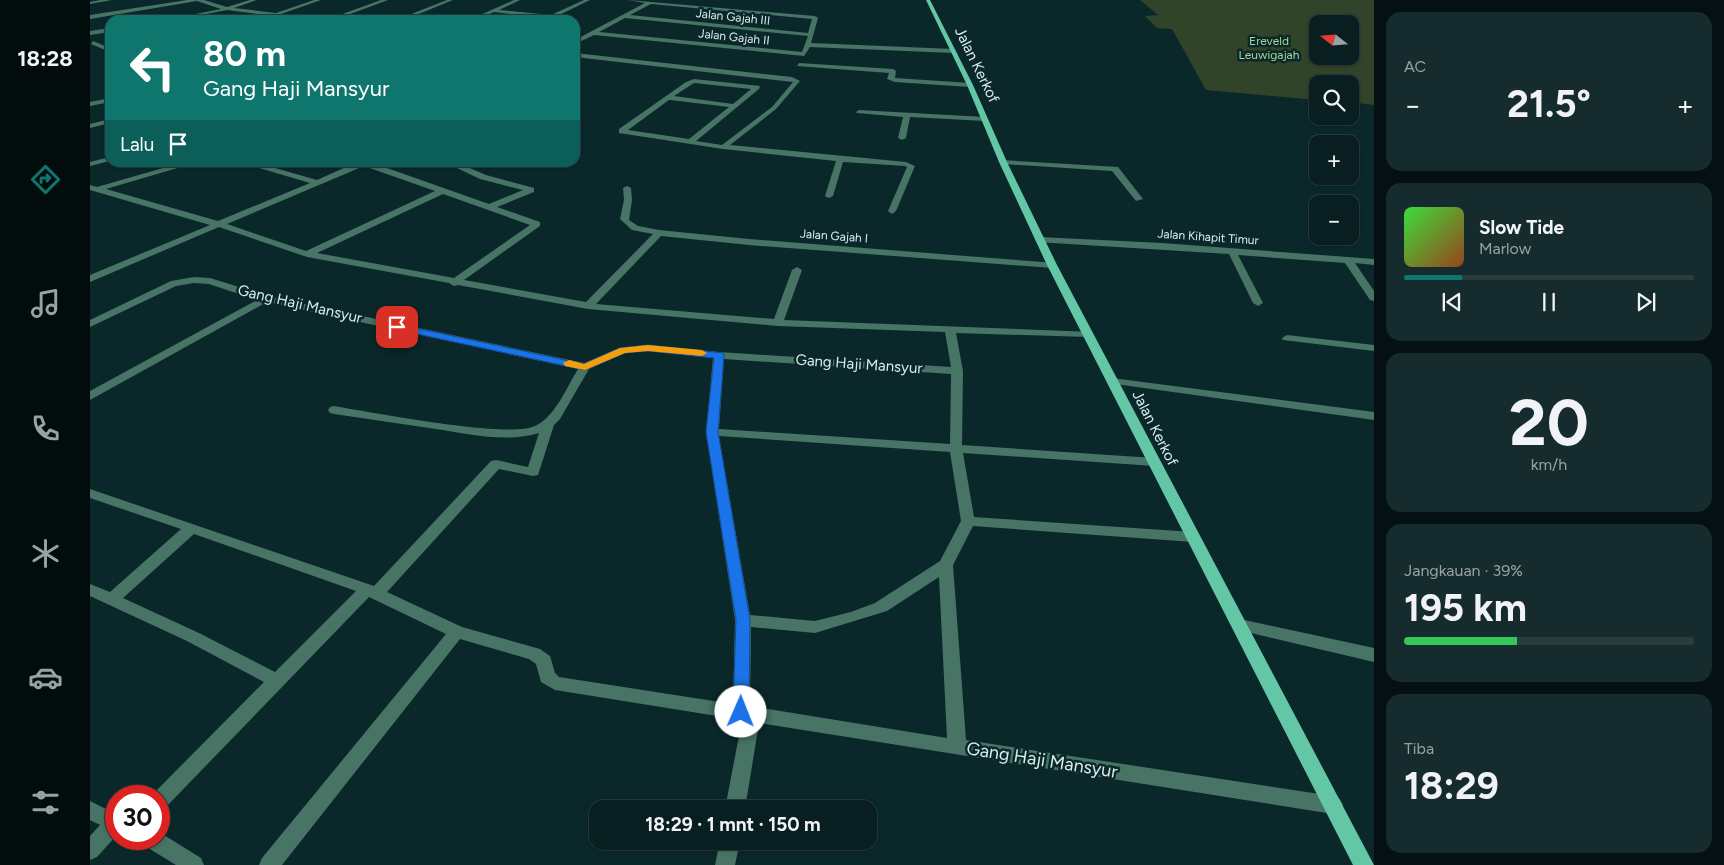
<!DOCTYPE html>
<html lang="id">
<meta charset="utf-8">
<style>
:root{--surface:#081e20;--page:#162b2d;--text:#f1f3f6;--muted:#98a2a5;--line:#293c3e;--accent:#0f766e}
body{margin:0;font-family:Figtree,sans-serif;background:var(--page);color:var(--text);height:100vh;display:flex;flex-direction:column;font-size:19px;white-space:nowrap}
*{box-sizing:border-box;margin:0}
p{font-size:16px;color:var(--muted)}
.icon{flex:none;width:28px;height:28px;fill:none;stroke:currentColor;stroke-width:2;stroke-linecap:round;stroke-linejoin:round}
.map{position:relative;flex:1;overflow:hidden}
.side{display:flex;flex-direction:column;gap:12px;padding:12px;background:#041012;width:350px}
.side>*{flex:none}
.top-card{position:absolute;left:15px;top:15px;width:475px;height:152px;border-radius:15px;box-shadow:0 1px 4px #0004,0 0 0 1px var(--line);background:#0f766e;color:#fff;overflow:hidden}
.needle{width:32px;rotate:287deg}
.controls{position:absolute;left:1219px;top:15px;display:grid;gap:10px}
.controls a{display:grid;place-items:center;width:50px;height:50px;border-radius:10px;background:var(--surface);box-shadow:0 1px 4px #0004,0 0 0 1px var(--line);font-size:25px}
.speed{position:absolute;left:15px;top:785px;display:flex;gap:10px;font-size:25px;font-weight:700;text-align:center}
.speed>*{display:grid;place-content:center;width:65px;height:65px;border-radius:50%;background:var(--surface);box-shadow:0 1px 4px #0004,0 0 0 1px var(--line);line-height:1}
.speed .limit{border:8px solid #d22;background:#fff;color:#111}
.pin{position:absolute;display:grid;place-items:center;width:42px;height:42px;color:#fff;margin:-21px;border-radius:10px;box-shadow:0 2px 8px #0006}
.me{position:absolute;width:55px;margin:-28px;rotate:1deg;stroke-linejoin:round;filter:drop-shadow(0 0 4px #0008)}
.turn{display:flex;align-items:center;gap:18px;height:105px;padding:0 15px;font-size:22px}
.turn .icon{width:65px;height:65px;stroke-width:2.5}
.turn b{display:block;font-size:35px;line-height:42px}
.then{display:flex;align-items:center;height:48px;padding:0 15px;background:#0003;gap:10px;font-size:19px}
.big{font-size:38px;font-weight:700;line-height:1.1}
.side .tile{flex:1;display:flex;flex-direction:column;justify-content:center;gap:8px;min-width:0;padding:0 18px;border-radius:15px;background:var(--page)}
.side .dial{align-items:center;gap:0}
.dial b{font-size:65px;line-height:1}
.song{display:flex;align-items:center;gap:15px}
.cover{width:60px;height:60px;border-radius:8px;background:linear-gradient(135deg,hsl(120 70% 55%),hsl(20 70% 35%))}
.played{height:5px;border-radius:2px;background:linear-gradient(90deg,var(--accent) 20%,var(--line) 20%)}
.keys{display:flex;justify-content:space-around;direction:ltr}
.heat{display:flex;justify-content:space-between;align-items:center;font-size:28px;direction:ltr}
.charge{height:8px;border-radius:4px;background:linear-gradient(90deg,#34c759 39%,var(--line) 0)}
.trip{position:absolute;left:499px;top:800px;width:288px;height:50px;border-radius:15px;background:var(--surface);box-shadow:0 1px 4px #0004,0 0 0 1px var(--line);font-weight:700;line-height:50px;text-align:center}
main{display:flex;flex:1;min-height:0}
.tab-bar{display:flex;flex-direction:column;width:90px;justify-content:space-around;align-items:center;background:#030c0d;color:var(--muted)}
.tab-bar .icon{width:35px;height:35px}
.tab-bar .active{color:var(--accent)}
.tab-bar b{font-size:22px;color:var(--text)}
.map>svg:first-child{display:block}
</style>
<main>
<nav class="tab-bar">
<b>18:28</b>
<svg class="icon active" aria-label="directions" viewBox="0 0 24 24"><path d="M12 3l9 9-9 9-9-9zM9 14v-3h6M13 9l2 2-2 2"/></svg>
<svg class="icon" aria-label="music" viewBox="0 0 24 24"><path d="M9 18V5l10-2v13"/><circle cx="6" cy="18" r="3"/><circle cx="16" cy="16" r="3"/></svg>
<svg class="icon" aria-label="phone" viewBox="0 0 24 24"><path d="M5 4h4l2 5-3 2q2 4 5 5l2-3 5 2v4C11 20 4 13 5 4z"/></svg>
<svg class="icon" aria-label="climate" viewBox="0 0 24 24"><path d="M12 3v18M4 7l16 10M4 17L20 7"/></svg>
<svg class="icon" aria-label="car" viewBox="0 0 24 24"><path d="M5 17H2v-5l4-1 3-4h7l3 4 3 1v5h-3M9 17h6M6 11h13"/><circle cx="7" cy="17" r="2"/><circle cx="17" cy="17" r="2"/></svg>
<svg class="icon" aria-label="filters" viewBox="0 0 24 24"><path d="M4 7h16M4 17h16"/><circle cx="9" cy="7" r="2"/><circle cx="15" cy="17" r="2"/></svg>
</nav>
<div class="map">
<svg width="1284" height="865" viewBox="0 0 1284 865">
<rect width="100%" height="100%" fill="#0a282a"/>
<!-- green -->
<path fill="#314329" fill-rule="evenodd" d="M 1050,0 L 1284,0 L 1284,105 L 1260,102 L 1260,84 L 1228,84 L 1227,100 L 1116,90 L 1082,29 L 1067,28 L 1055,16 L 1068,15 ZM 1228,24 L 1260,24 L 1260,56 L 1228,56 Z"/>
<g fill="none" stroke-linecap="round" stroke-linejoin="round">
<!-- minor -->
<g fill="#477464" fill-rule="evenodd">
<path d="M 10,0 L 22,0 L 0,4 L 0,2 Z"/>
<path d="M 97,0 L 114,0 L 137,7 L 160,0 L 167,0 L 144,8 L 186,13 L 224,0 L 231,0 L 191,14 L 233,20 L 217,20 L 137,10 L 86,20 L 75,20 L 131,9 L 107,1 L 0,19 L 0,15 Z"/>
<path d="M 291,0 L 298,0 L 244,20 L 236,20 Z"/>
<path d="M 357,0 L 363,0 L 314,20 L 306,20 Z"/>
<path d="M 424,0 L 430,0 L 409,10 L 461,15 L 494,0 L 500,0 L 459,20 L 452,20 L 455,18 L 404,12 L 386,20 L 379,20 Z"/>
<path d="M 538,0 L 725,16 L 728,18 L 721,43 L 863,49 L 866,51 L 863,53 L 720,47 L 714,56 L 504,35 L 485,44 L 485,40 L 555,3 ZM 561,4 L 722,19 L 718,33 L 540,15 ZM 535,18 L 718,36 L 712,52 L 509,32 Z"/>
<path d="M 20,28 L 20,32 L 0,35 L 0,31 Z"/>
<path d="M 3,41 L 20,48 L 20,52 L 1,44 Z"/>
<path d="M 485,53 L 702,77 L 710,81 L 686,109 L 640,145 L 816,162 L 825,166 L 806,211 L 802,214 L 798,211 L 817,167 L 815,166 L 753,162 L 743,196 L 739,198 L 735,196 L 746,161 L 633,149 L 529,133 L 529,129 L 596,82 L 604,79 L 670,86 L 669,89 L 606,141 L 632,145 L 682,107 L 703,82 L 485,57 ZM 604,83 L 661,89 L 643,104 L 584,96 ZM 579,100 L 580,100 L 639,107 L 599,139 L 538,130 Z"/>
<path d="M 709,63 L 803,69 L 806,71 L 805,78 L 880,83 L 883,85 L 880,87 L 805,82 L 797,79 L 799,73 L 707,66 Z"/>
<path d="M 20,98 L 20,102 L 0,106 L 0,102 Z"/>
<path d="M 769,110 L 895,117 L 898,119 L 895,121 L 820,117 L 816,138 L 812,140 L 808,138 L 813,117 L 767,113 L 766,112 Z"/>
<path d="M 20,119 L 20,123 L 0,128 L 0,124 Z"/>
<path d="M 20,157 L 20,161 L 0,166 L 0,162 Z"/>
<path d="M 910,160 L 1028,167 L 1053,199 L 1046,201 L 1022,171 L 913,164 L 910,164 Z"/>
<path d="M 94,162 L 108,162 L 16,189 L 128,221 L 220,183 L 149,162 L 164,162 L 227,180 L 267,162 L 280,162 L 399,204 L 433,190 L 390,179 L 354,162 L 366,162 L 396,175 L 444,188 L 444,192 L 407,207 L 450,222 L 450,226 L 374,280 L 496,302 L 563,234 L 542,230 L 530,219 L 534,200 L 533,188 L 537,186 L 541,188 L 542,200 L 539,220 L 548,226 L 569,230 L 659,239 L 965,263 L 965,267 L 962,268 L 659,245 L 571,236 L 506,304 L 684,319 L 702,270 L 707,267 L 712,270 L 694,320 L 1002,332 L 1003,334 L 1002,336 L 998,337 L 866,333 L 873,371 L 872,445 L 1064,458 L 1071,462 L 1064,466 L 873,453 L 884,517 L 1103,532 L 1108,533 L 1110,537 L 1108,541 L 1103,542 L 883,526 L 863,565 L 876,740 L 1243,796 L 1250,799 L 1253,805 L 1250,811 L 1243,814 L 669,723 L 655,809 L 635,809 L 652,720 L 465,690 L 451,682 L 446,664 L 439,659 L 370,639 L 192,865 L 169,865 L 172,858 L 356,634 L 279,597 L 76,807 L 69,810 L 69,796 L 62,796 L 62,795 L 174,682 L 97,641 L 0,596 L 0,584 L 20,592 L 91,529 L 0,498 L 0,489 L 284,586 L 401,461 L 406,460 L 438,467 L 449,433 C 416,443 379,434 346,429 C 312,424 278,419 244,414 L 240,413 L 238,410 L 240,407 L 244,406 C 280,412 419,439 445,426 C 466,416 476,388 488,369 L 177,302 L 0,400 L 0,391 L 167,300 L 119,284 L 104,283 L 86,286 L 0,327 L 0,320 L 81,281 L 104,277 L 120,278 L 178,296 L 494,363 L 529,348 L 558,345 L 629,352 L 861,367 L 855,332 L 688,326 L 498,309 L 368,285 L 364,286 L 359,283 L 217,257 L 129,227 L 0,282 L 0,275 L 120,225 L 0,190 L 0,185 L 7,187 ZM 274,166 L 345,191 L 216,251 L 137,224 ZM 353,194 L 440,225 L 364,278 L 227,253 ZM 558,351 L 623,358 L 616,432 L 645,620 L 643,704 L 469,677 L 465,673 L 460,656 L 450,649 L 372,627 L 297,592 L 409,469 L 443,476 L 448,475 L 464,425 L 470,419 L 499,369 L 535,353 ZM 634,359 L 861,374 L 860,444 L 629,429 ZM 629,436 L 860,452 L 871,521 L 850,561 L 785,603 L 761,612 L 725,621 L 660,615 ZM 104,534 L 266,591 L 185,672 L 109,633 L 33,598 ZM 849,577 L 857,738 L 660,706 L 661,627 L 725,633 L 797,611 Z"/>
<path d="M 950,237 L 1072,243 L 1284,259 L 1284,265 L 1265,263 L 1284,291 L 1284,301 L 1280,300 L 1255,263 L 1148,255 L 1173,303 L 1168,306 L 1163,303 L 1139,254 L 947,242 L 945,240 Z"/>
<path d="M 1197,335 L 1284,345 L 1284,351 L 1193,340 L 1192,338 Z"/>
<path d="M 1022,378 L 1284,412 L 1284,420 L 1018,383 L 1016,381 Z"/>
<path d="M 1150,619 L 1284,648 L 1284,662 L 1144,629 L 1142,625 L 1144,621 Z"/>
<path d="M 0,801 L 26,814 L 26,836 L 7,857 L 0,860 L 0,836 L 10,825 L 0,820 Z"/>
<path d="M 69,832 L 111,858 L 114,865 L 86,865 L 55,846 L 52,839 L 69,839 Z"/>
<path d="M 630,841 L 650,841 L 645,865 L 625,865 Z"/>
</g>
<!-- major -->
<path fill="#63c6a5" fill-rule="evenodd" d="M 836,0 L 840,0 L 883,85 L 917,162 L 967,265 L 1284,865 L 1263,865 L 957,265 L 909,162 L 877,85 Z"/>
</g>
<!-- route -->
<path fill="#1a73e8" stroke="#114b97" d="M 307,324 L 494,364 L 530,348 L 558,345 L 633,353 L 634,355 L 628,432 L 660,620 L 659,712 L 656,717 L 651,719 L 645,717 L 643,712 L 646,620 L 616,432 L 624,358 L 558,351 L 535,353 L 495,370 L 304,329 L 303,327 Z"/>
<!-- slow -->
<path fill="#f59e0b" d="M 558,345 L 612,350 L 617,353 L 612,356 L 558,351 L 535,353 L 495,370 L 475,366 L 473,363 L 479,360 L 494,364 L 530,348 Z"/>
<g text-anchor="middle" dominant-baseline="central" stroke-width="5" stroke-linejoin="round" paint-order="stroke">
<!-- far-street labels -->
<g font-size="12" fill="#dbeced" stroke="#0a282a">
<text transform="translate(643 17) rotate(6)">Jalan Gajah III</text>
<text transform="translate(644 37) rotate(6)">Jalan Gajah II</text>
<text transform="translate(744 236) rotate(4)">Jalan Gajah I</text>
<text transform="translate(1118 237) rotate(4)">Jalan Kihapit Timur</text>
</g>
<!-- far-park labels -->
<g font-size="12" fill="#aad496" stroke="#0a282a">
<text x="1179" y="41">Ereveld<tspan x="1179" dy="14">Leuwigajah</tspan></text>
</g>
<!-- street labels -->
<g font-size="15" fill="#dbeced" stroke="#0a282a">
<text transform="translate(887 65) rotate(64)">Jalan Kerkof</text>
<text transform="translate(210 304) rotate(13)">Gang Haji Mansyur</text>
<text transform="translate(769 364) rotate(4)">Gang Haji Mansyur</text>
<text transform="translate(1065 428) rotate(63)">Jalan Kerkof</text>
</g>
<!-- near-street labels -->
<g font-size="18" fill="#dbeced" stroke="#0a282a">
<text transform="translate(952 760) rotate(9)">Gang Haji Mansyur</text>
</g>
</g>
</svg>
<div class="controls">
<a><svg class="needle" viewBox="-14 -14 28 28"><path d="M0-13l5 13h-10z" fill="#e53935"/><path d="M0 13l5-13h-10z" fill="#98a2a5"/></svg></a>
<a><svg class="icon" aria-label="search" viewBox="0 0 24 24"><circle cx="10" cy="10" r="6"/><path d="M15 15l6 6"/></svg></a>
<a>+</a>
<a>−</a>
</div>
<div class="speed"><div class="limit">30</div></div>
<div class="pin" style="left:307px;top:327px;background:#d93025"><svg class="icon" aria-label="arrive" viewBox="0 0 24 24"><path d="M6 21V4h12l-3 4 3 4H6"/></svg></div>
<svg class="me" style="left:651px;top:712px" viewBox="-20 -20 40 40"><circle r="19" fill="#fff"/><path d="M0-13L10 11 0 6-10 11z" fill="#1a73e8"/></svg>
<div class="trip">18:29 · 1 mnt · 150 m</div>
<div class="top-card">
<div class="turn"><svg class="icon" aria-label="left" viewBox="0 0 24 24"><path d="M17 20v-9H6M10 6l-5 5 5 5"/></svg><div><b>80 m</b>Gang Haji Mansyur</div></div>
<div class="then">Lalu<svg class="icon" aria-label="arrive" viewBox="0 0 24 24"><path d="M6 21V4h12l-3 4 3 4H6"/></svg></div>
</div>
</div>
<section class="side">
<div class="tile"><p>AC</p>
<div class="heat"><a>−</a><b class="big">21.5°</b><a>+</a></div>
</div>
<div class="tile">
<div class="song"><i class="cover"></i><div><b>Slow Tide</b><p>Marlow</p></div></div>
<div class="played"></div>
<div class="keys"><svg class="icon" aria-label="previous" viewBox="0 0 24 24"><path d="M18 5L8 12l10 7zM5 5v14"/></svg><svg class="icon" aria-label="pause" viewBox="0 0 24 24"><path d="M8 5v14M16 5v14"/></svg><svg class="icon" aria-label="next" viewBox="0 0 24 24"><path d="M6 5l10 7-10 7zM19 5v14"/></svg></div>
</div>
<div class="tile dial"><b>20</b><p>km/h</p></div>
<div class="tile"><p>Jangkauan · 39%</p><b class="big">195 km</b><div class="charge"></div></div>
<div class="tile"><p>Tiba</p><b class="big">18:29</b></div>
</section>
</main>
